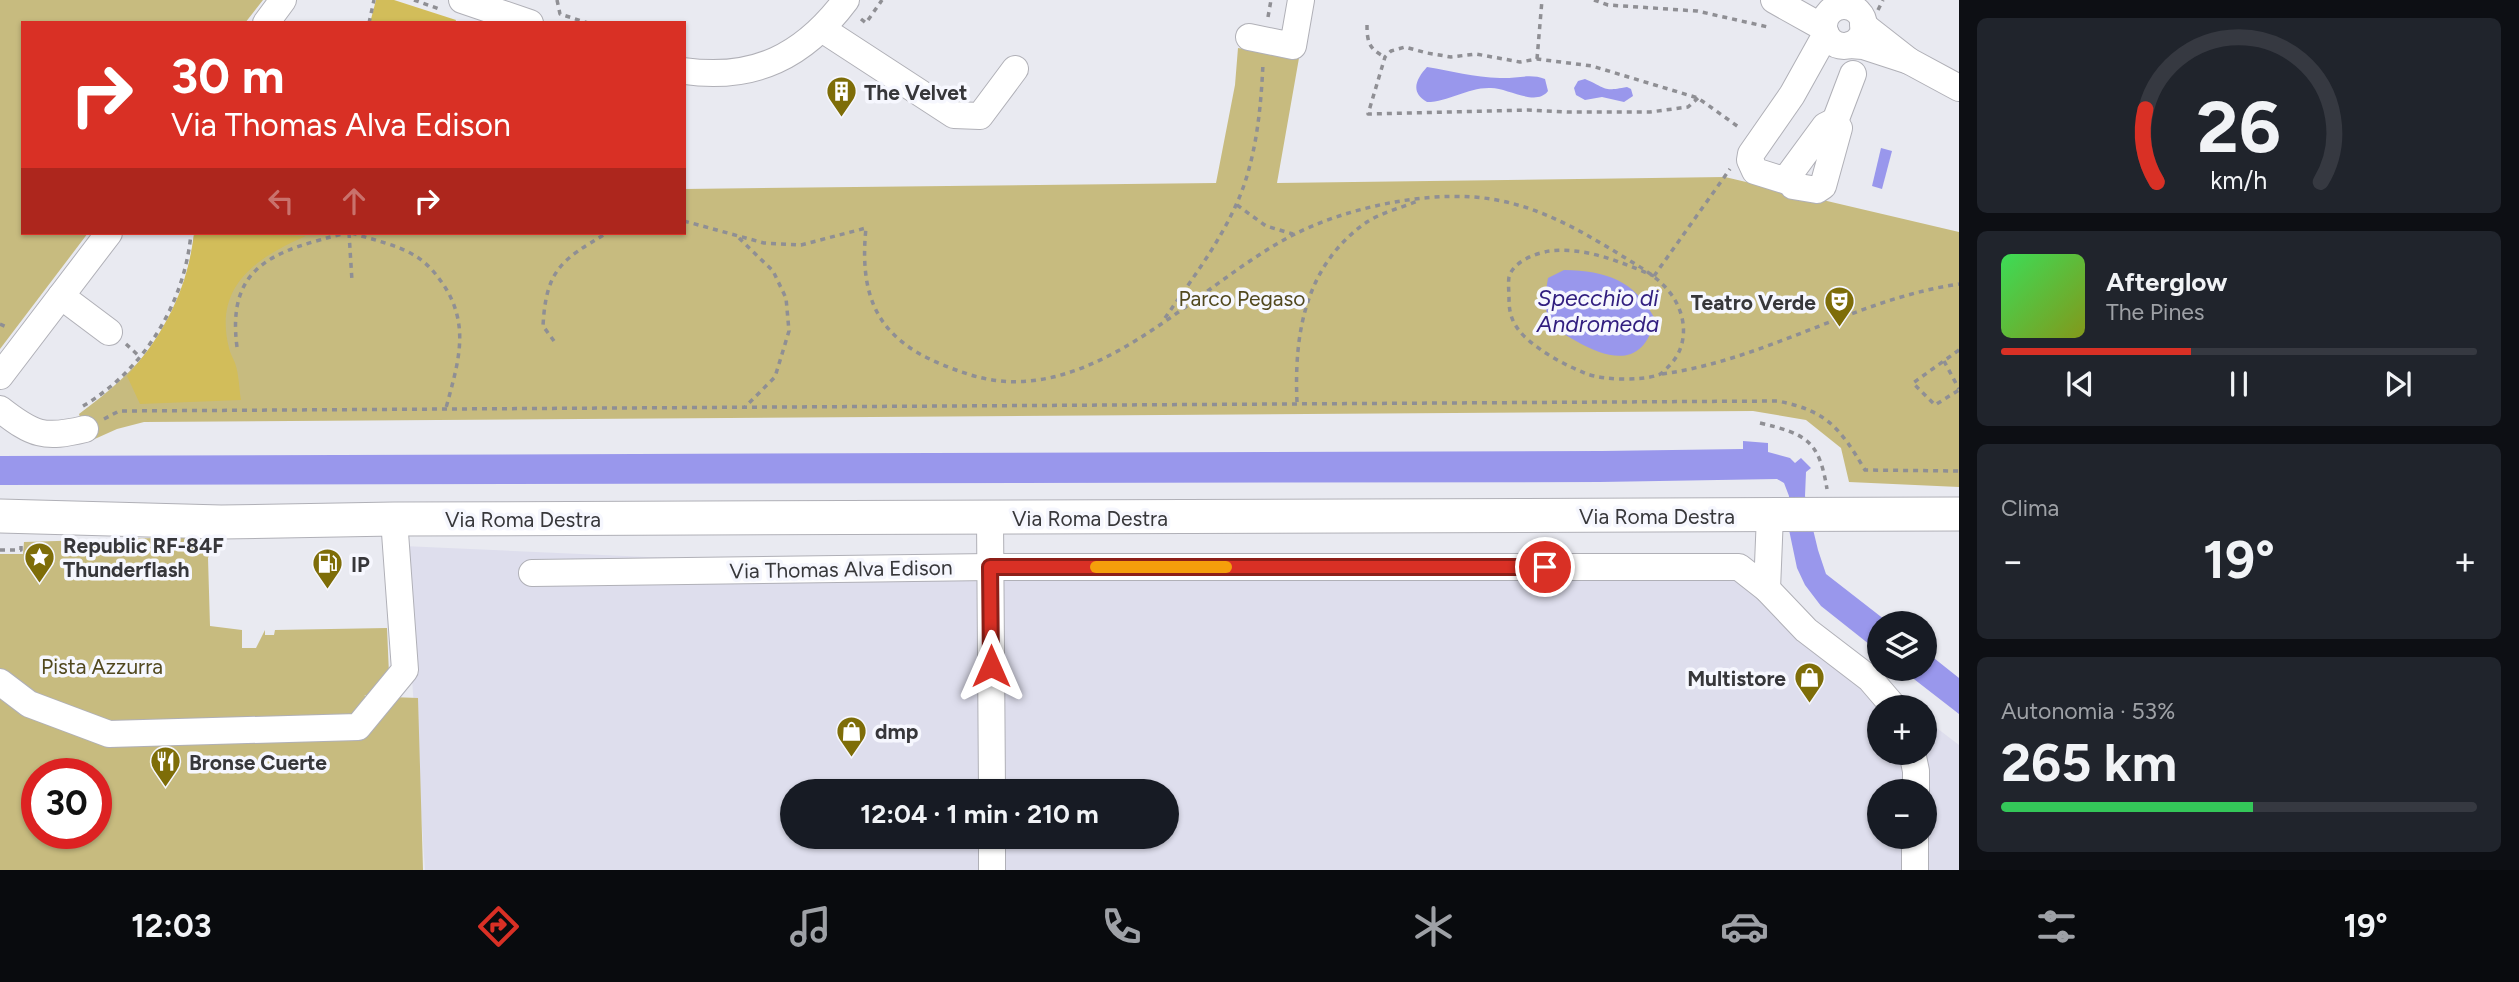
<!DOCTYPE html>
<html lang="it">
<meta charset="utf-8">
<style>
:root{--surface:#171b24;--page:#20242c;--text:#f1f3f6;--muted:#9ea1a6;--line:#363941;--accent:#d93025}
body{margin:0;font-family:Figtree,sans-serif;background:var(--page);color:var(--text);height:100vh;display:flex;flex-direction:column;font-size:26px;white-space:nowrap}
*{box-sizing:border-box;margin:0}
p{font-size:23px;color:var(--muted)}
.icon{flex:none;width:38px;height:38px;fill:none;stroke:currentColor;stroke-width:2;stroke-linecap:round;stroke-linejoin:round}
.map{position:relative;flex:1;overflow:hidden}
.details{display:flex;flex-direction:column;gap:18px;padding:18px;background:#0d0f14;width:560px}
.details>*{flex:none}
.top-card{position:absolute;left:21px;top:21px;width:665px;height:214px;border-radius:0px;box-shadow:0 2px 5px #0004;background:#d93025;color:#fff;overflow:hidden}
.buttons{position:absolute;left:1867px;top:611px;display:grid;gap:14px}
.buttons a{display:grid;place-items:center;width:70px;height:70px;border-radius:50%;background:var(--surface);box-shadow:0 2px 5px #0004;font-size:35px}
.speed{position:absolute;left:21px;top:758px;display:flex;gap:14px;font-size:35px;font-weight:700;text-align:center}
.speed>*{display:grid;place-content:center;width:91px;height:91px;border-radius:50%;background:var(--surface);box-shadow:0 2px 5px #0004;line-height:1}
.speed .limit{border:10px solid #d22;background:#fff;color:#111}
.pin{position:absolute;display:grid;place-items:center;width:60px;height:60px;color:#fff;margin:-30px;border:4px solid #fff;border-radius:50%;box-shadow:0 2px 7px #0007}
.me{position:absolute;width:77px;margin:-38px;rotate:0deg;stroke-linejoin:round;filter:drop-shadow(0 0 5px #0008)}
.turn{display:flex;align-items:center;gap:24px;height:147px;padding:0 35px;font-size:32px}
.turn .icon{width:91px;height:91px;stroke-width:2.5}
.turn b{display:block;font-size:49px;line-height:60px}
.lanes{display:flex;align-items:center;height:66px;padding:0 35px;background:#0003;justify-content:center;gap:35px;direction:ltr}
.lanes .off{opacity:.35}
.big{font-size:52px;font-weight:700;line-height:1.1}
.details .widget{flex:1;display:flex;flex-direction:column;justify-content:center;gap:10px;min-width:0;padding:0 24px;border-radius:10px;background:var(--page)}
.details .dial{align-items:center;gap:0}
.dial svg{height:182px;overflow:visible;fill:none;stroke:var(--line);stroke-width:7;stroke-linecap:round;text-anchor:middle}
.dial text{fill:var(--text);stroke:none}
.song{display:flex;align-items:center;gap:21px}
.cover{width:84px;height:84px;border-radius:10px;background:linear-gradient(135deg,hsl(130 70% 55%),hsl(70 70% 35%))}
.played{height:7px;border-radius:4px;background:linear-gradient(90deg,var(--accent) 40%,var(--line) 40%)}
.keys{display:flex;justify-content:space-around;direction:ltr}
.heat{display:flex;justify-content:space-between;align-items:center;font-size:38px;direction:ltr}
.charge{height:10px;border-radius:5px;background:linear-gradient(90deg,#34c759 53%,var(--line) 0)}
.trip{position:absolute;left:780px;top:779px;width:399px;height:70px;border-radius:35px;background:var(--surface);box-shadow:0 2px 5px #0004;font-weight:700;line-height:70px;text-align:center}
.dock{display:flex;height:112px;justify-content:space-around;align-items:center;background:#090b0e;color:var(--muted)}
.dock .icon{width:49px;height:49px}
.dock .selected{color:var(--accent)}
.dock b{font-size:32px;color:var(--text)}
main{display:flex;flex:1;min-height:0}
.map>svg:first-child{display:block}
</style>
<main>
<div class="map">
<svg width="1959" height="870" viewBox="0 0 1959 870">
<rect width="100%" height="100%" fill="#e9eaf1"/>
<!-- built -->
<path fill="#dedeed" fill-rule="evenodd" d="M 403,546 L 1158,580 L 1741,575 L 1910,707 L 1880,707 L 1880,752 L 1925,752 L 1925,719 L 1959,745 L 1959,870 L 425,870 ZM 793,791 L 1167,791 L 1167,836 L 793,836 ZM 1880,791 L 1925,791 L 1925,836 L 1880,836 Z"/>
<!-- green -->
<g fill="#c7bb7f" fill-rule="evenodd">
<path d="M 0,0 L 263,0 L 245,23 L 23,23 L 23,233 L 88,233 L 0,349 Z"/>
<path d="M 1238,48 L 1299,58 L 1277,183 L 1725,177 L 1959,232 L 1959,487 L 1849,482 L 1841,448 L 1806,420 L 1753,411 L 144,422 L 117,429 L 88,442 L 79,414 C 146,365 184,318 194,233 L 684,233 L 684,189 L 1216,183 L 1235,85 Z"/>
<path d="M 220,536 L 220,543 L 212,549 L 208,558 L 210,626 L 242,630 L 242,648 L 256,648 L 265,630 L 265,635 L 274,635 L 275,630 L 387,628 L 389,674 L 370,694 L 364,696 L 418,698 L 423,870 L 0,870 L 0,554 L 23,554 L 24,542 ZM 37,774 L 96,774 L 96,833 L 37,833 Z"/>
</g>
<!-- forest -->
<g fill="#d2bd5a">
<path d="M 376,0 L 394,0 L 456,20 L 455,23 L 370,23 Z"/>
<path d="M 198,233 L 306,236 C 258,257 213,285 229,348 C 230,353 233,358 235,363 C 239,374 239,388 241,400 L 140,404 L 127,376 C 163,336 187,290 194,236 Z"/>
</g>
<!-- water -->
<g fill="#9997ec">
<path d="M 1427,67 C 1451,71 1474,77 1500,78 C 1515,79 1530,73 1545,79 L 1548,91 C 1536,107 1508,88 1491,88 C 1468,87 1449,102 1427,102 C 1409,92 1417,78 1427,67 Z"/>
<path d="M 1585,79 C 1607,88 1601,92 1627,87 L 1631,89 L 1633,96 L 1624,102 L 1602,97 L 1585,100 L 1576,95 L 1574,88 L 1578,81 Z"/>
<path d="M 1881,148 L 1892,151 L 1882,189 L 1872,186 Z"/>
<path d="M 1564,270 C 1607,271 1634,280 1655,319 C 1644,367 1611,361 1576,341 C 1564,334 1553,329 1548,316 C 1543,303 1546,291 1548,278 Z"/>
<path d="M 1743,441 L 1768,443 L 1768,452 L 1790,458 L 1795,463 L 1801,458 L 1811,468 L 1806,472 L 1805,496 L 1818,550 L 1826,574 L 1889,623 L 1880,623 L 1879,652 L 1821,606 L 1805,585 L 1797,568 L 1788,525 L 1789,496 L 1784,483 L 1777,479 L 1600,482 L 0,485 L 0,456 L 1602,451 L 1743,449 Z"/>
<path d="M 1925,651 L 1959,678 L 1959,714 L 1901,669 L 1925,668 Z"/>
</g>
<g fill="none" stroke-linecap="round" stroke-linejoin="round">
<defs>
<g id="minor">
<path d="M 462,0 L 530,23"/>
<path d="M 1774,0 L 1824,28"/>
<circle cx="1844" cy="26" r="20"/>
<path d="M 266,23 L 283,0"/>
<path d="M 822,29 L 954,115 L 980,116 L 1015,69"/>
<path d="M 1249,37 L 1293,46 L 1301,0"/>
<path d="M 1850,45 L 1863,46 L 1909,61 L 1863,25"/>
<path d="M 1909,61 L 1959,88"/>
<path d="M 684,71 C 755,81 804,56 846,0"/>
<path d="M 1834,124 L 1853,74"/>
<path d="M 1790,182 L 1789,175 L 1825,126 L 1831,123 L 1839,128 L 1823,186 L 1817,190 L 1793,186 L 1790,182 L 1755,171 L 1750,160 L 1751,154 L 1792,95 L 1826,34"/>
<path d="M 61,296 L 109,332"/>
<path d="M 0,376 L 109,233"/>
<path d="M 0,409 C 33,435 44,439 85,429"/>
<path d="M 990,518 L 992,791"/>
<path d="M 532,573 L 990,567 L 1739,567 L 1767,589 L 1806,630 L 1870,679 L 1894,707"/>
<path d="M 1767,589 L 1770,515"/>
<path d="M 0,682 L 29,704 L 109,734 L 358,727 L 405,670 L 394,519"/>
<path d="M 1912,752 L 1916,771 L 1916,791"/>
<path d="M 992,836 L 992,870"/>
<path d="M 1915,870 L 1915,836"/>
</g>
<path id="major" d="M 0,516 L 221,522 L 394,519 L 1959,514"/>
</defs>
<!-- minor casing -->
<use href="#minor" stroke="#b0b0b7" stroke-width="28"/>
<!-- major casing -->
<use href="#major" stroke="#b0b0b7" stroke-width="35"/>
<!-- path -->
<g stroke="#8f8f94" stroke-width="3.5" stroke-dasharray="5 5" stroke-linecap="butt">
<path d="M 414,0 L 442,10"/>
<path d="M 557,0 L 560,14 L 588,23"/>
<path d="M 1594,0 L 1608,5 L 1697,11 L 1768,27 L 1769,24"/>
<path d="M 1878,10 L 1883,0"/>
<path d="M 1268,17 L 1271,0"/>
<path d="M 861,19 L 866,23 L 882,0"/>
<path d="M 369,23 L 374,0"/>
<path d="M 1367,25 C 1367,42 1369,49 1385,57"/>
<path d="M 1537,59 L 1542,0"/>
<path d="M 1698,98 L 1688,107 L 1650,112 L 1568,112 L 1528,110 L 1368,114 L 1385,57 L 1391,51 L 1405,47 L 1427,53 L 1451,57 L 1476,54 L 1520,62 L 1537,59 L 1592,66 L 1698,98 L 1740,128"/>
<path d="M 1237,205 L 1266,226 L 1293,234"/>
<path d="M 684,221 L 764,243 L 801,245 L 866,228 C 857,315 891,350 971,375 C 1090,412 1195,286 1291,236 C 1343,209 1416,193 1473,197 C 1529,201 1573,226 1619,254 C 1638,266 1658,276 1671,294 C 1687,316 1689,346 1669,366 C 1666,369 1662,374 1658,375 C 1641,381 1604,380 1587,374 C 1565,365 1542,353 1525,337 C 1513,325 1509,315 1509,299 C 1509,293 1508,283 1509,277 C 1513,262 1535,253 1550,251 C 1586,247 1621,262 1654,276"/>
<path d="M 349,233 L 352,281"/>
<path d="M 352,233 C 373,240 399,245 417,257 C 428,264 436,274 443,284 C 471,326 458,363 446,408"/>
<path d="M 739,238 L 773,271 L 786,298 L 789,331 L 775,377 L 745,407"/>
<path d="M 1654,276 L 1730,169"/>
<path d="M 1165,318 C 1190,282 1218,245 1236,205 C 1256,162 1261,109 1263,63"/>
<path d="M 0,324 L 9,328"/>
<path d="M 554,341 L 543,326 C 546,270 561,260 607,233"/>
<path d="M 126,344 L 140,357"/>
<path d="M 237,347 C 226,263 277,251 346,233"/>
<path d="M 1959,350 L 1913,383 L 1935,405 L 1959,390"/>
<path d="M 1944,361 L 1959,389"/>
<path d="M 1662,374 C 1766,360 1856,299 1959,284"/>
<path d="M 1297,402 C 1294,334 1305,267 1364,224 C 1379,213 1401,208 1418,201"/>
<path d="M 83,406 C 144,370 185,303 191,233"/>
<path d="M 104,419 L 119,411 L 1778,401 C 1827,411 1840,428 1865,470 L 1959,471"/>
<path d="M 1760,423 C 1806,434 1819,440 1827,489"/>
<path d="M 0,550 L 21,550 L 21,543"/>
</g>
<!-- minor -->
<use href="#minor" stroke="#fff" stroke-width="26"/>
<!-- major -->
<use href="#major" stroke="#fff" stroke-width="33"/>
</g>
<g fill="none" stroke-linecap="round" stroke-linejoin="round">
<defs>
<path id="route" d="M 991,666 L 990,567 L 1545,567"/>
</defs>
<!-- route casing -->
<use href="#route" stroke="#8d1f18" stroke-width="18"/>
<!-- route -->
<use href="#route" stroke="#d93025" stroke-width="12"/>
<!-- slow -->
<path stroke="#f59e0b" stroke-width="12" d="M 1096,567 L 1226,567"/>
</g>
<!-- icons -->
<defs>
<symbol id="building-pin" viewBox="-11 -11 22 30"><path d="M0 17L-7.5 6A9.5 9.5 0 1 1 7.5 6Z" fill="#7e6d08" stroke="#f6f7fe"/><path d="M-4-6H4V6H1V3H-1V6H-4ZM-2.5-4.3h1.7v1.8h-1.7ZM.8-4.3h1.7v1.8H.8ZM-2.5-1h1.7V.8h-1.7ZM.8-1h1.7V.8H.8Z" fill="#fff"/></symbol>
<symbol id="theatre-pin" viewBox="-11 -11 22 30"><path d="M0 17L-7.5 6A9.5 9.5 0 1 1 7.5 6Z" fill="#7e6d08" stroke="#f6f7fe"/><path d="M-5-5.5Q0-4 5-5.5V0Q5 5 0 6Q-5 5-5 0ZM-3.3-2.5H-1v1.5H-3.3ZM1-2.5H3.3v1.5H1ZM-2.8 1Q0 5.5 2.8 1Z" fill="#fff"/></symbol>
<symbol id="sight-pin" viewBox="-11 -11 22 30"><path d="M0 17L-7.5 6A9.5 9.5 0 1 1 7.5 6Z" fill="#7e6d08" stroke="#f6f7fe"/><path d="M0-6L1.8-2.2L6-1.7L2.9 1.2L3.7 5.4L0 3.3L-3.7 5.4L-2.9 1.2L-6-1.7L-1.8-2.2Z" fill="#fff"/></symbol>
<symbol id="fuel-pin" viewBox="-11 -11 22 30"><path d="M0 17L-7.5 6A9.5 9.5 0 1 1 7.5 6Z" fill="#7e6d08" stroke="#f6f7fe"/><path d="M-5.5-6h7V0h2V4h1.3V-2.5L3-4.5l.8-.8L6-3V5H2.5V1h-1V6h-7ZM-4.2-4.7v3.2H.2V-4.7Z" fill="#fff"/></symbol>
<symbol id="shop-pin" viewBox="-11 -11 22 30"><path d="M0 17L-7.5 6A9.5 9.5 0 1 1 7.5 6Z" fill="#7e6d08" stroke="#f6f7fe"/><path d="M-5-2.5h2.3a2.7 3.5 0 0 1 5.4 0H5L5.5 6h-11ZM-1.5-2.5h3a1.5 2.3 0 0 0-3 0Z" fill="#fff"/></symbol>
<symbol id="restaurant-pin" viewBox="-11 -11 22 30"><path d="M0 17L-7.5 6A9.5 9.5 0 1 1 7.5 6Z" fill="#7e6d08" stroke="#f6f7fe"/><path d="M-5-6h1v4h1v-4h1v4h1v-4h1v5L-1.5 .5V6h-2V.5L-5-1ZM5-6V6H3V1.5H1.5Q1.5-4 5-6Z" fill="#fff"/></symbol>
</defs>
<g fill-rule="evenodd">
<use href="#building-pin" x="824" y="74" width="35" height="47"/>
<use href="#theatre-pin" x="1822" y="284" width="35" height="47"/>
<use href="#sight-pin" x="22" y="540" width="35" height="47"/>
<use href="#fuel-pin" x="310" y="546" width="35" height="47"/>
<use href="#shop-pin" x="1792" y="660" width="35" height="47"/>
<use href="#shop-pin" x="834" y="714" width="35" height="47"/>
<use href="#restaurant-pin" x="148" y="744" width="35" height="47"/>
</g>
<g text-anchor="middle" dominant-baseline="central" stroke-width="7" stroke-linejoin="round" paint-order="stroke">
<!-- poi labels -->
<g font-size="21" font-weight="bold" fill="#37373a" stroke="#f6f7fe" text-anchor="start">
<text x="864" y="92">The Velvet</text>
<text x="1816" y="302" text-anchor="end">Teatro Verde</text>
<text x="63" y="545">Republic RF-84F<tspan x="63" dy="24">Thunderflash</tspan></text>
<text x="351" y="564">IP</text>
<text x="1786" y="678" text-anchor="end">Multistore</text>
<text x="875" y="731">dmp</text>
<text x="189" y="762">Bronse Cuerte</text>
</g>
<!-- park labels -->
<g font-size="21" fill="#51481e" stroke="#f6f7fe">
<text x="1242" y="298">Parco Pegaso</text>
<text x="102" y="666">Pista Azzurra</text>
</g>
<!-- street labels -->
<g font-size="21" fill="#37373a" stroke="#f6f7fe">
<text x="1657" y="516">Via Roma Destra</text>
<text x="1090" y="518">Via Roma Destra</text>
<text x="523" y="519">Via Roma Destra</text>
<text transform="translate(841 569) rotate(-1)">Via Thomas Alva Edison</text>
</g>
<!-- water labels -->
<g font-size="23" font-style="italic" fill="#311e7f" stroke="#f6f7fe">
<text x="1598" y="298">Specchio di<tspan x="1598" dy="26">Andromeda</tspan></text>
</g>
</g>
</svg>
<div class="buttons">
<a><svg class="icon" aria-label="layers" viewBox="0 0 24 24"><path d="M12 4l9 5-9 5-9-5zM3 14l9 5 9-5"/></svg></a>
<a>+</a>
<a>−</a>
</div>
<div class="speed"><div class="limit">30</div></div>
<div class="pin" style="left:1545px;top:567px;background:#d93025"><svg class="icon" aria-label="arrive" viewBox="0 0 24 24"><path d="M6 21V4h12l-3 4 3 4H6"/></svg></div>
<svg class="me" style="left:991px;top:666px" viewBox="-20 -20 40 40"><path d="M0-17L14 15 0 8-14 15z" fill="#d93025" stroke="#fff" stroke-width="4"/></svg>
<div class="trip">12:04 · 1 min · 210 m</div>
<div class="top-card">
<div class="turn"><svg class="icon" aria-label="right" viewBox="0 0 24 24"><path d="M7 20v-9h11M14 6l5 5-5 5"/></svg><div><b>30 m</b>Via Thomas Alva Edison</div></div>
<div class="lanes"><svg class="icon off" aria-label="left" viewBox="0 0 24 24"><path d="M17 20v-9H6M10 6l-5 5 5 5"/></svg><svg class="icon off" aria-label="ahead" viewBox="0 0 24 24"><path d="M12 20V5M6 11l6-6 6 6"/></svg><svg class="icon" aria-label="right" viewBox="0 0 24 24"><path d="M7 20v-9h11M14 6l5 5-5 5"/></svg></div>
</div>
</div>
<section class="details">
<div class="widget dial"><svg viewBox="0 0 100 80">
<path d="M14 69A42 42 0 1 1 86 69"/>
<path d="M14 69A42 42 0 0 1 9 37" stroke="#d93025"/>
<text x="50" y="56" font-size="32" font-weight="700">26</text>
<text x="50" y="72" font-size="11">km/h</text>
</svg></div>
<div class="widget">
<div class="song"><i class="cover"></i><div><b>Afterglow</b><p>The Pines</p></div></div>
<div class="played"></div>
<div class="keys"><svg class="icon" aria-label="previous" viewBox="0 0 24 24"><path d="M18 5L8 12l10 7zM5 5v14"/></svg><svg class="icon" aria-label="pause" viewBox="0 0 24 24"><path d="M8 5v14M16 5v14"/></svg><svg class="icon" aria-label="next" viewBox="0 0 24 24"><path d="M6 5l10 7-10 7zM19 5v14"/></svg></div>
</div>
<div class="widget"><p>Clima</p>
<div class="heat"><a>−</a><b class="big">19°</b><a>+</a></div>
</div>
<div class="widget"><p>Autonomia · 53%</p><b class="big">265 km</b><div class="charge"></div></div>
</section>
</main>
<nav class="dock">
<b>12:03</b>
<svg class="icon selected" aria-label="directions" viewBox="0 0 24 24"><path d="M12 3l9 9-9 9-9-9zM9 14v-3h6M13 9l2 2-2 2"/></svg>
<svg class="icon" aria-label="music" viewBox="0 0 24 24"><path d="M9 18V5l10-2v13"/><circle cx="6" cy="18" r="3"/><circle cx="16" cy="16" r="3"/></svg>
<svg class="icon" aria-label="phone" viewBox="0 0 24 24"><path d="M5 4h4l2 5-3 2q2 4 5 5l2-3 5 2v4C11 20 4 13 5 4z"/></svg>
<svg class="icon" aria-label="climate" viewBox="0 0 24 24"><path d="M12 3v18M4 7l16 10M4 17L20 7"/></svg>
<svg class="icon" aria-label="car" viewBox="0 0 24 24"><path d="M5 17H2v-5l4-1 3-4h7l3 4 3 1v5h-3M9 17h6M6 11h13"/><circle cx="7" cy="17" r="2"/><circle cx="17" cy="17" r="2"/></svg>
<svg class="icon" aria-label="filters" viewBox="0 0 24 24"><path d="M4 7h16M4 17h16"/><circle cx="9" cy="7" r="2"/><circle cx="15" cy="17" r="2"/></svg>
<b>19°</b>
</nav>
